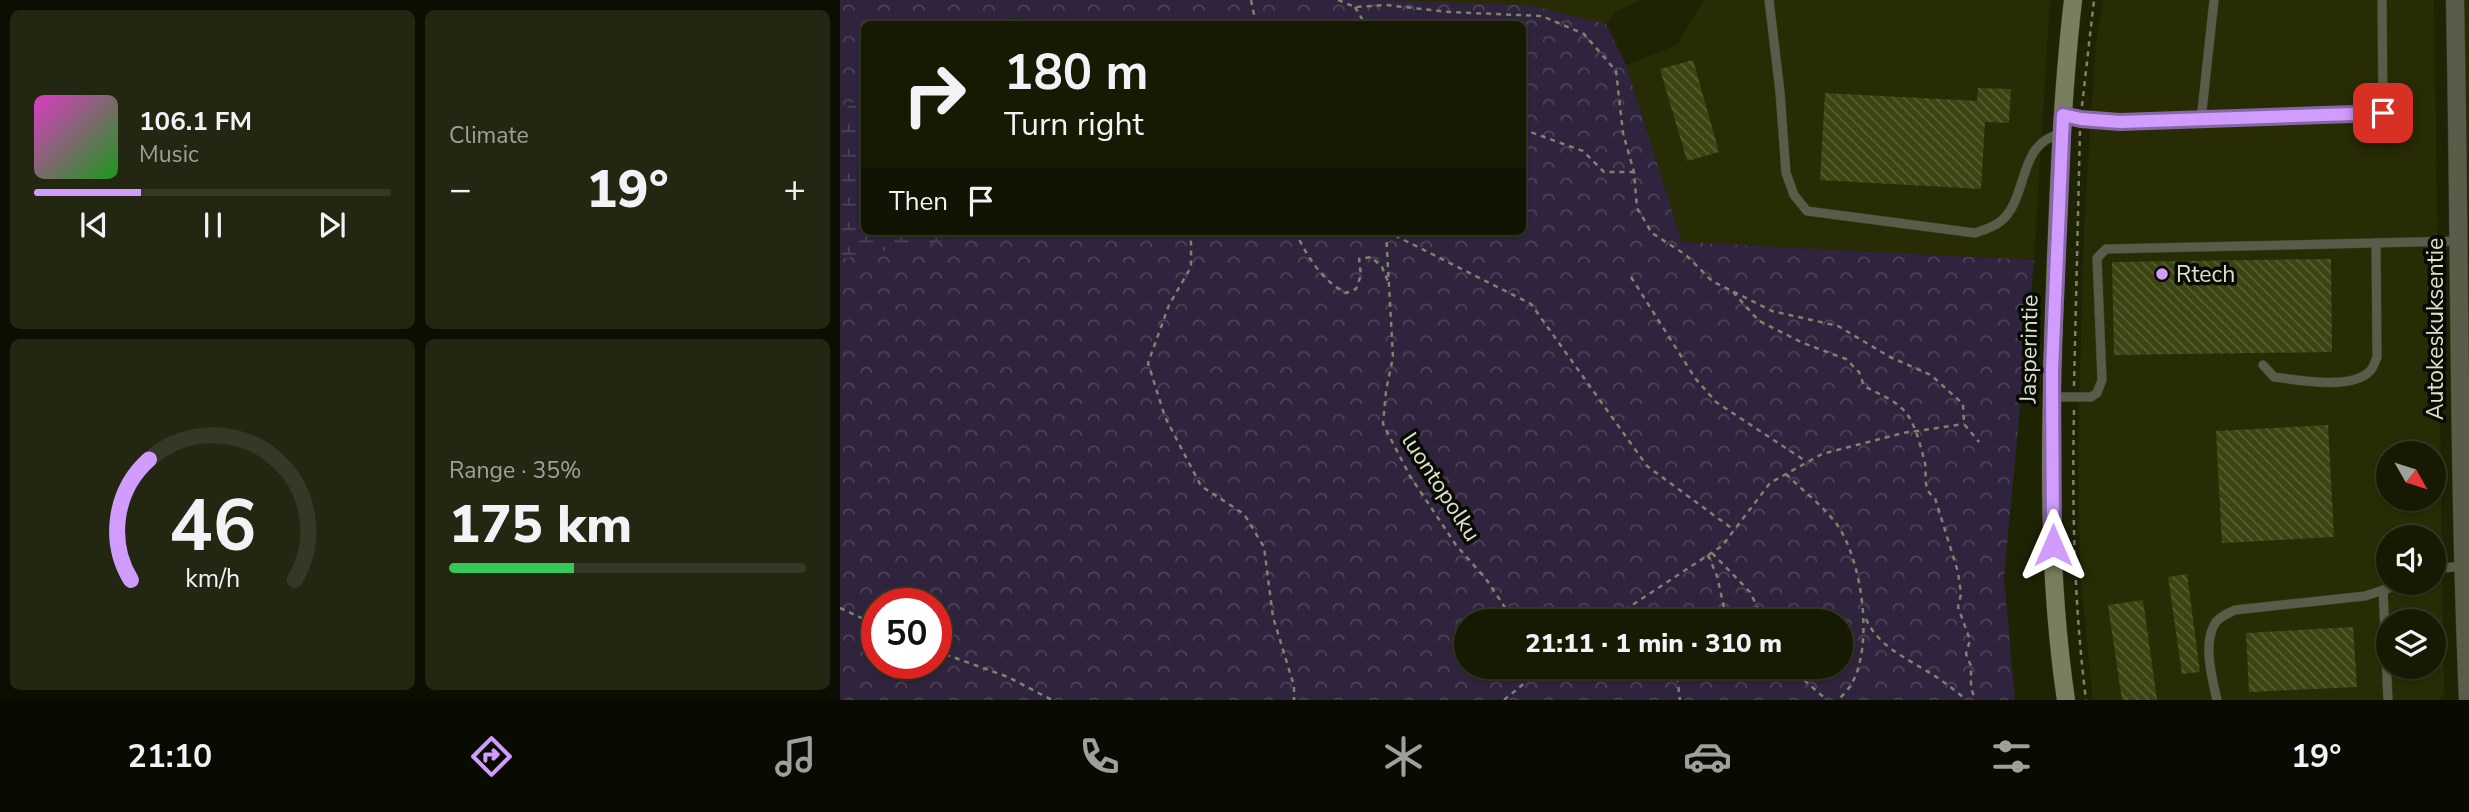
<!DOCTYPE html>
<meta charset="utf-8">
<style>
:root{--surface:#161a03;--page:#232712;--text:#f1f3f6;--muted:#9ea19a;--line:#353825;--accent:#d09dff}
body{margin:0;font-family:"Nunito Sans",sans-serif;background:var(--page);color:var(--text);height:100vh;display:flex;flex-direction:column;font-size:26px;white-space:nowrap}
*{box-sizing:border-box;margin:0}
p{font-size:23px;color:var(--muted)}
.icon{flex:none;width:38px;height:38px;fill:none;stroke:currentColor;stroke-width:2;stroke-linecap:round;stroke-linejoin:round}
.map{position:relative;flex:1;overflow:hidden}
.details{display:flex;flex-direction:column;gap:10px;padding:10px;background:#0c0e02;width:840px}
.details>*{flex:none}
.guide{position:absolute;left:21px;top:21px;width:665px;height:214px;border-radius:10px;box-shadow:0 2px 5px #0004,0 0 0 2px var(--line);background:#161a03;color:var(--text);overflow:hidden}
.needle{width:46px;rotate:129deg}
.tools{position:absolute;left:1536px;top:441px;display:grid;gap:14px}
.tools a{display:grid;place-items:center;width:70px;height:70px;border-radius:50%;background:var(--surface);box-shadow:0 2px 5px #0004,0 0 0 2px var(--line);font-size:35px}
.speed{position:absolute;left:21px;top:588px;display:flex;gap:14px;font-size:35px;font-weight:700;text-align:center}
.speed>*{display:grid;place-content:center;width:91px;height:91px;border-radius:50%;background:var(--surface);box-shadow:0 2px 5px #0004,0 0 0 2px var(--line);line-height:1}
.speed .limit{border:10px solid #d22;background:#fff;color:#111}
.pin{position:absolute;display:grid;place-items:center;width:60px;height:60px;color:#fff;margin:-30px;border-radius:14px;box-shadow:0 4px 10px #0006}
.me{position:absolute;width:77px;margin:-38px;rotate:0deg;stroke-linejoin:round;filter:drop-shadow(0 0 5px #0008)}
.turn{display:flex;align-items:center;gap:24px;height:147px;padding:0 28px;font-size:32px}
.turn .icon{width:91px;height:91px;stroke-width:2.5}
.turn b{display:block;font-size:49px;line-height:60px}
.then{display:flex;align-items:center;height:66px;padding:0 28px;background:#0003;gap:14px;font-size:26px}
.big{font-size:52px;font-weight:800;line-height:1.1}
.details .widget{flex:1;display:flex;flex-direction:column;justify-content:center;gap:10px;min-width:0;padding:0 24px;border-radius:10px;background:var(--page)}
.details .dial{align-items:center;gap:0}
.dial svg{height:182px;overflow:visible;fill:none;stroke:var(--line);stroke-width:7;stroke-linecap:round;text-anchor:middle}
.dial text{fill:var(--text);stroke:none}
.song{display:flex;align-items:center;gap:21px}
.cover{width:84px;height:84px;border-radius:10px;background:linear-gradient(135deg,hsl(310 70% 55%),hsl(120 70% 35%))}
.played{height:7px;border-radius:4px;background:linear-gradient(90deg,var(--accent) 30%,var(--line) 30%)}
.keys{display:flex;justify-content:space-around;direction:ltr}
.heat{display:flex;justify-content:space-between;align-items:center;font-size:38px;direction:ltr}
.charge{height:10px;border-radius:5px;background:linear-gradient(90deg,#34c759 35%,var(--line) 0)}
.details .tiles{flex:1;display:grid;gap:10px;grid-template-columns:repeat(2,1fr)}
.trip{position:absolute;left:614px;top:609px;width:399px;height:70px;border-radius:35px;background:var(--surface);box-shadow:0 2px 5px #0004,0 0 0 2px var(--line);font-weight:800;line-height:70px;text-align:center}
.tab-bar{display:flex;height:112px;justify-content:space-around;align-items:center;background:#090a01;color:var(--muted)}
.tab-bar .icon{width:49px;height:49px}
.tab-bar .on{color:var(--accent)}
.tab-bar b{font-size:32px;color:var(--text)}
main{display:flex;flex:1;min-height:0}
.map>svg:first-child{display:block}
</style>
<main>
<section class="details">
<div class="tiles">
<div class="widget">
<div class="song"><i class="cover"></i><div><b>106.1 FM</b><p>Music</p></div></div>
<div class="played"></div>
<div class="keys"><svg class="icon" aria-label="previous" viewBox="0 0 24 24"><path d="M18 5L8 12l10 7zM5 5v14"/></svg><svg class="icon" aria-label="pause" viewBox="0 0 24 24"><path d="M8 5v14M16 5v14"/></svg><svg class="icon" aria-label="next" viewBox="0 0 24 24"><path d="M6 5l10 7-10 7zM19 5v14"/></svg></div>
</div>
<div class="widget"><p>Climate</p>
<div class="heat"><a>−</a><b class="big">19°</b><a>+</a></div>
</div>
<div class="widget dial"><svg viewBox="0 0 100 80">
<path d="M14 69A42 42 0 1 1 86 69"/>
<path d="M14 69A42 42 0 0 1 22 16" stroke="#d09dff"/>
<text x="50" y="56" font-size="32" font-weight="700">46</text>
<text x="50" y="72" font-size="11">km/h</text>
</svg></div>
<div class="widget"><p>Range · 35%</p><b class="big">175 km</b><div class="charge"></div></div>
</div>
</section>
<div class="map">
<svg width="1629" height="700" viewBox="0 0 1629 700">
<defs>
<pattern id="forest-crowns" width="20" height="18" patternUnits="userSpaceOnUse" patternTransform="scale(1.75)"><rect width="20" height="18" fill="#30233d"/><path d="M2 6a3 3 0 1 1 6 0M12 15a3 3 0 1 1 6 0" fill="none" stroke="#4d4358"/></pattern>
<pattern id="wetland-marsh" width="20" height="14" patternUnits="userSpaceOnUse" patternTransform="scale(1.75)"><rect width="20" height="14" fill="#30233d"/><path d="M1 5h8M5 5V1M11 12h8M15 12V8" fill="none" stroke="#4d4358"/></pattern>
<pattern id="building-back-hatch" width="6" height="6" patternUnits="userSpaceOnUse" patternTransform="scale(1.75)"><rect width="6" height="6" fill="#3c4412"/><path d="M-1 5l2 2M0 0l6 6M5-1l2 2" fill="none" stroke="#585f33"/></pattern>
</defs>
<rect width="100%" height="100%" fill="#1e2304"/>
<!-- built -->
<g fill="#272c05" fill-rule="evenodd">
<path d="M 549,0 L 803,0 L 776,11 L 766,24 L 689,5 Z"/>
<path d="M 864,0 L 1210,0 L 1194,260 L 842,242 L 786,65 L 837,45 Z"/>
<path d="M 1263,0 L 1594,0 L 1604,694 L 1599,700 L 1253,700 L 1240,573 L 1238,452 L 1244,226 L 1256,40 ZM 1549,453 L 1594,453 L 1594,499 L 1549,499 ZM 1549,537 L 1594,537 L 1594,583 L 1549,583 ZM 1549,621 L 1594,621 L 1594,667 L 1549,667 Z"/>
<path d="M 1623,0 L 1629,0 L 1629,224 L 1623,9 Z"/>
</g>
<!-- forest -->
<path fill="url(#forest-crowns)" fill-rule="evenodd" d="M 0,0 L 549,0 L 689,5 L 766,24 L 786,65 L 842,242 L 1194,260 L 1164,577 L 1175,700 L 0,700 L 0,259 L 96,242 L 143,231 L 682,231 L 682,24 L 188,24 L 178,18 L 121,22 L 116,24 L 24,24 L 24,94 L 0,113 ZM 37,604 L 96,604 L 96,663 L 37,663 ZM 626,621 L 1001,621 L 1001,667 L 626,667 Z"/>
<!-- wetland -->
<path fill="url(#wetland-marsh)" d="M 24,94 L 24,231 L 143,231 L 96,242 L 0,259 L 0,113 Z"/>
<!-- building -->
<g fill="url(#building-back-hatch)">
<path d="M 853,60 L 879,152 L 847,161 L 820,69 Z"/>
<path d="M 1138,88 L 1171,89 L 1169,123 L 1145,122 L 1141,189 L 980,180 L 985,93 L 1137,101 Z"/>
<path d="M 1491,259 L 1492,352 L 1274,355 L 1272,262 Z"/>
<path d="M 1488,425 L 1494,537 L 1382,543 L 1376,431 Z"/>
<path d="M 1347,574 L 1360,672 L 1342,674 L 1328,577 Z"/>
<path d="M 1303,600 L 1317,700 L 1282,700 L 1268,605 Z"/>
<path d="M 1513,627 L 1517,687 L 1409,692 L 1406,633 Z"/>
</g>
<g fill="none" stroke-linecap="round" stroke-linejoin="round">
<defs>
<g id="service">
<path d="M 929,0 L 940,92 L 946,173 L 954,195 L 967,211 L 1135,233 C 1144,230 1154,227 1161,221 C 1189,198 1177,141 1222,134"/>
<path d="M 1223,115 C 1268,126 1316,121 1361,120 L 1374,0"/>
<path d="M 1361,120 L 1543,112 L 1542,0"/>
<path d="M 1423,365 L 1434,377 C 1458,380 1510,390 1529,372 C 1533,369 1535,362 1537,357 L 1536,243"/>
<path d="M 1212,397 L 1251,397 L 1257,393 L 1262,380 L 1257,258 L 1266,249 L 1620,241"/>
<path d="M 1594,569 L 1622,566"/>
<path d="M 1543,590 L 1548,700"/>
<path d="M 1377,700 C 1372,678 1362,642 1376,622 C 1381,616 1388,613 1395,610 L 1525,596 L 1565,583"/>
</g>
<path id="minor" d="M 1615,0 C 1620,233 1618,467 1628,700"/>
<path id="secondary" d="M 1226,700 C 1207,573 1210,441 1214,313 C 1218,208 1221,104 1233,0"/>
</defs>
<!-- service casing -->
<use href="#service" stroke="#393d20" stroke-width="10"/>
<!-- minor casing -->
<use href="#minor" stroke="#393d20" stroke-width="19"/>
<!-- secondary casing -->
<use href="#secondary" stroke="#393d20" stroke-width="19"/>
<!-- path -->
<g stroke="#7e836b" stroke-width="2.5" stroke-dasharray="5 5" stroke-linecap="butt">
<path d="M 411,0 L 416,24"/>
<path d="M 498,0 L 515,7 L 546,5 L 609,12 L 702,16 L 744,34 L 776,71 L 783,133 L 794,172 L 797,208 L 812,233 L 846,255 L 872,281 L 932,311 L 998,326 L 1050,357 L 1091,375 L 1123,404 L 1124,424 L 1139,442"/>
<path d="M 515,7 L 525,24"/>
<path d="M 1242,106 L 1254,0"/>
<path d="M 682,129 L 743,151 L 764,172 L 794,172"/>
<path d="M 354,231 L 351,241 L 351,267 L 329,305 L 308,363 L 325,417 L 361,486 L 404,514 L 424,547 L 433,617 L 454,686 L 454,700"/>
<path d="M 455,231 C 467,256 481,280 506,293 L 516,289 L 521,275 L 519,259 L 531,257 L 542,267 L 549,284"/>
<path d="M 546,231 L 691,304 L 807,466 L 894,530"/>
<path d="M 546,232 L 553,357 L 546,391 L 543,424 L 570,476 L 616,545 L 646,579 L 674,621"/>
<path d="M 791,277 L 855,378 L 876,402 L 967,462"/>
<path d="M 893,292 L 919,321 L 963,343 L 1006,359 L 1019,372 L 1024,386 C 1040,395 1058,400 1069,417 C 1077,430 1081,448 1085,463 C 1087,476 1082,490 1095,498 L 1118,572 L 1121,594 L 1118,607 L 1130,640 L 1126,654 L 1131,666 L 1131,687 L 1135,700"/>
<path d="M 1234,386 L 1240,130"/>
<path d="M 1234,410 C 1232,507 1234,604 1246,700"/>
<path d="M 946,474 C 962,490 982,505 996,523 C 1022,559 1034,644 1012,683 C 1009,689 1003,695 998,700"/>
<path d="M 872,553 L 910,592 L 924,621"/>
<path d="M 868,555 L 877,576 L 887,621"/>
<path d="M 0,608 L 37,625"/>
<path d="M 786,608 L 794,621"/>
<path d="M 1026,619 C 1038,646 1066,658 1090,673 C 1103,681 1115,690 1126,700"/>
<path d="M 768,621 L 882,546 L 930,483 L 982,454 L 1063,433 L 1124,424"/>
<path d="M 96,651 L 168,677 L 212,700"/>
<path d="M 836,667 L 840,700"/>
<path d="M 949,667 L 987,700"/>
<path d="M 664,700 L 704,667"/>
</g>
<!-- service -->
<use href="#service" stroke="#585c48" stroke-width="9"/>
<!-- minor -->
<use href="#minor" stroke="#585c48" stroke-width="18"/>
<!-- secondary -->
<use href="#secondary" stroke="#787f5e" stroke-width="18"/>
</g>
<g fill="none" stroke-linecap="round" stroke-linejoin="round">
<defs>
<path id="route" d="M 1213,545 L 1212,370 L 1223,115 L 1241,119 L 1280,122 L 1543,113"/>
</defs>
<!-- route casing -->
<use href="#route" stroke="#8766a6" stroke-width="18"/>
<!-- route -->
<use href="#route" stroke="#d09dff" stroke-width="12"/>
</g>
<!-- markers -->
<circle fill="#d09dff" stroke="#090b02" stroke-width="2.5" cx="1322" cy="274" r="7"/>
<g text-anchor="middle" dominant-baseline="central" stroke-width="7" stroke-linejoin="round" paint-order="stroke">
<!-- poi labels -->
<g font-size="23" fill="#dce0ce" stroke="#090b02" text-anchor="start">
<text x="1336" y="274">Rtech</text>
</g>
<!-- street labels -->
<g font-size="23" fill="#dce0ce" stroke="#090b02">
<text transform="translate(1595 329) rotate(-90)">Autokeskuksentie</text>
<text transform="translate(1189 349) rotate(-89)">Jasperintie</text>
<text transform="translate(601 487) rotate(57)">luontopolku</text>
</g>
</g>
</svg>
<div class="tools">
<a><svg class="needle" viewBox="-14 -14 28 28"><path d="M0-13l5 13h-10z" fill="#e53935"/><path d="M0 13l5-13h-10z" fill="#9ea19a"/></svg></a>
<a><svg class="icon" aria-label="sound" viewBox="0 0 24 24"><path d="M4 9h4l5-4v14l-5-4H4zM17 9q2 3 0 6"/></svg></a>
<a><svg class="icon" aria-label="layers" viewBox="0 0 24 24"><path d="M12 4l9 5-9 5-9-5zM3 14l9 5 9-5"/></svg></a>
</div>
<div class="speed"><div class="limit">50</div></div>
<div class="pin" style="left:1543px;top:113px;background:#d93025"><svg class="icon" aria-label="arrive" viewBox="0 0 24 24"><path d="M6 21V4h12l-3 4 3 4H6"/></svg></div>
<svg class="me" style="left:1213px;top:545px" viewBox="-20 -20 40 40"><path d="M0-17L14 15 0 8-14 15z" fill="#d09dff" stroke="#fff" stroke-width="4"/></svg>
<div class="trip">21:11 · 1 min · 310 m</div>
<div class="guide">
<div class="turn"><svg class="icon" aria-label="right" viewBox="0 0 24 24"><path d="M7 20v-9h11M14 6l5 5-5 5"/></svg><div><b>180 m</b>Turn right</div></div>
<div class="then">Then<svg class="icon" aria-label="arrive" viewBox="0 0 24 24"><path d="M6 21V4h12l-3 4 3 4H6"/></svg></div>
</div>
</div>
</main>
<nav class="tab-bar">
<b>21:10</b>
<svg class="icon on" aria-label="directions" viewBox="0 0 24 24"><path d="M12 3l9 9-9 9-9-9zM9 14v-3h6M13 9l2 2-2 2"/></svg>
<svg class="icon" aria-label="music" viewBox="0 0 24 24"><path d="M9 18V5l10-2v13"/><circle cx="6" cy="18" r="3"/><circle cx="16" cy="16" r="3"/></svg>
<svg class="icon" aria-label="phone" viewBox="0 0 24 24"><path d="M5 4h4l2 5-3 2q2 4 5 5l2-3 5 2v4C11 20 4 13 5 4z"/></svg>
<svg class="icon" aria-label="climate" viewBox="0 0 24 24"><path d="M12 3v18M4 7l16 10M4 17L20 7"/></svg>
<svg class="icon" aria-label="car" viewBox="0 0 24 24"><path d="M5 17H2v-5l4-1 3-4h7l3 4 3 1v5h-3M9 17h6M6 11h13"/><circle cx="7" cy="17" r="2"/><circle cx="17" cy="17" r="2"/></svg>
<svg class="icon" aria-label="filters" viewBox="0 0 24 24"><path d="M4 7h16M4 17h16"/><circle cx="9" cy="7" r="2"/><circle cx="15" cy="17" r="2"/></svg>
<b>19°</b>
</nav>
